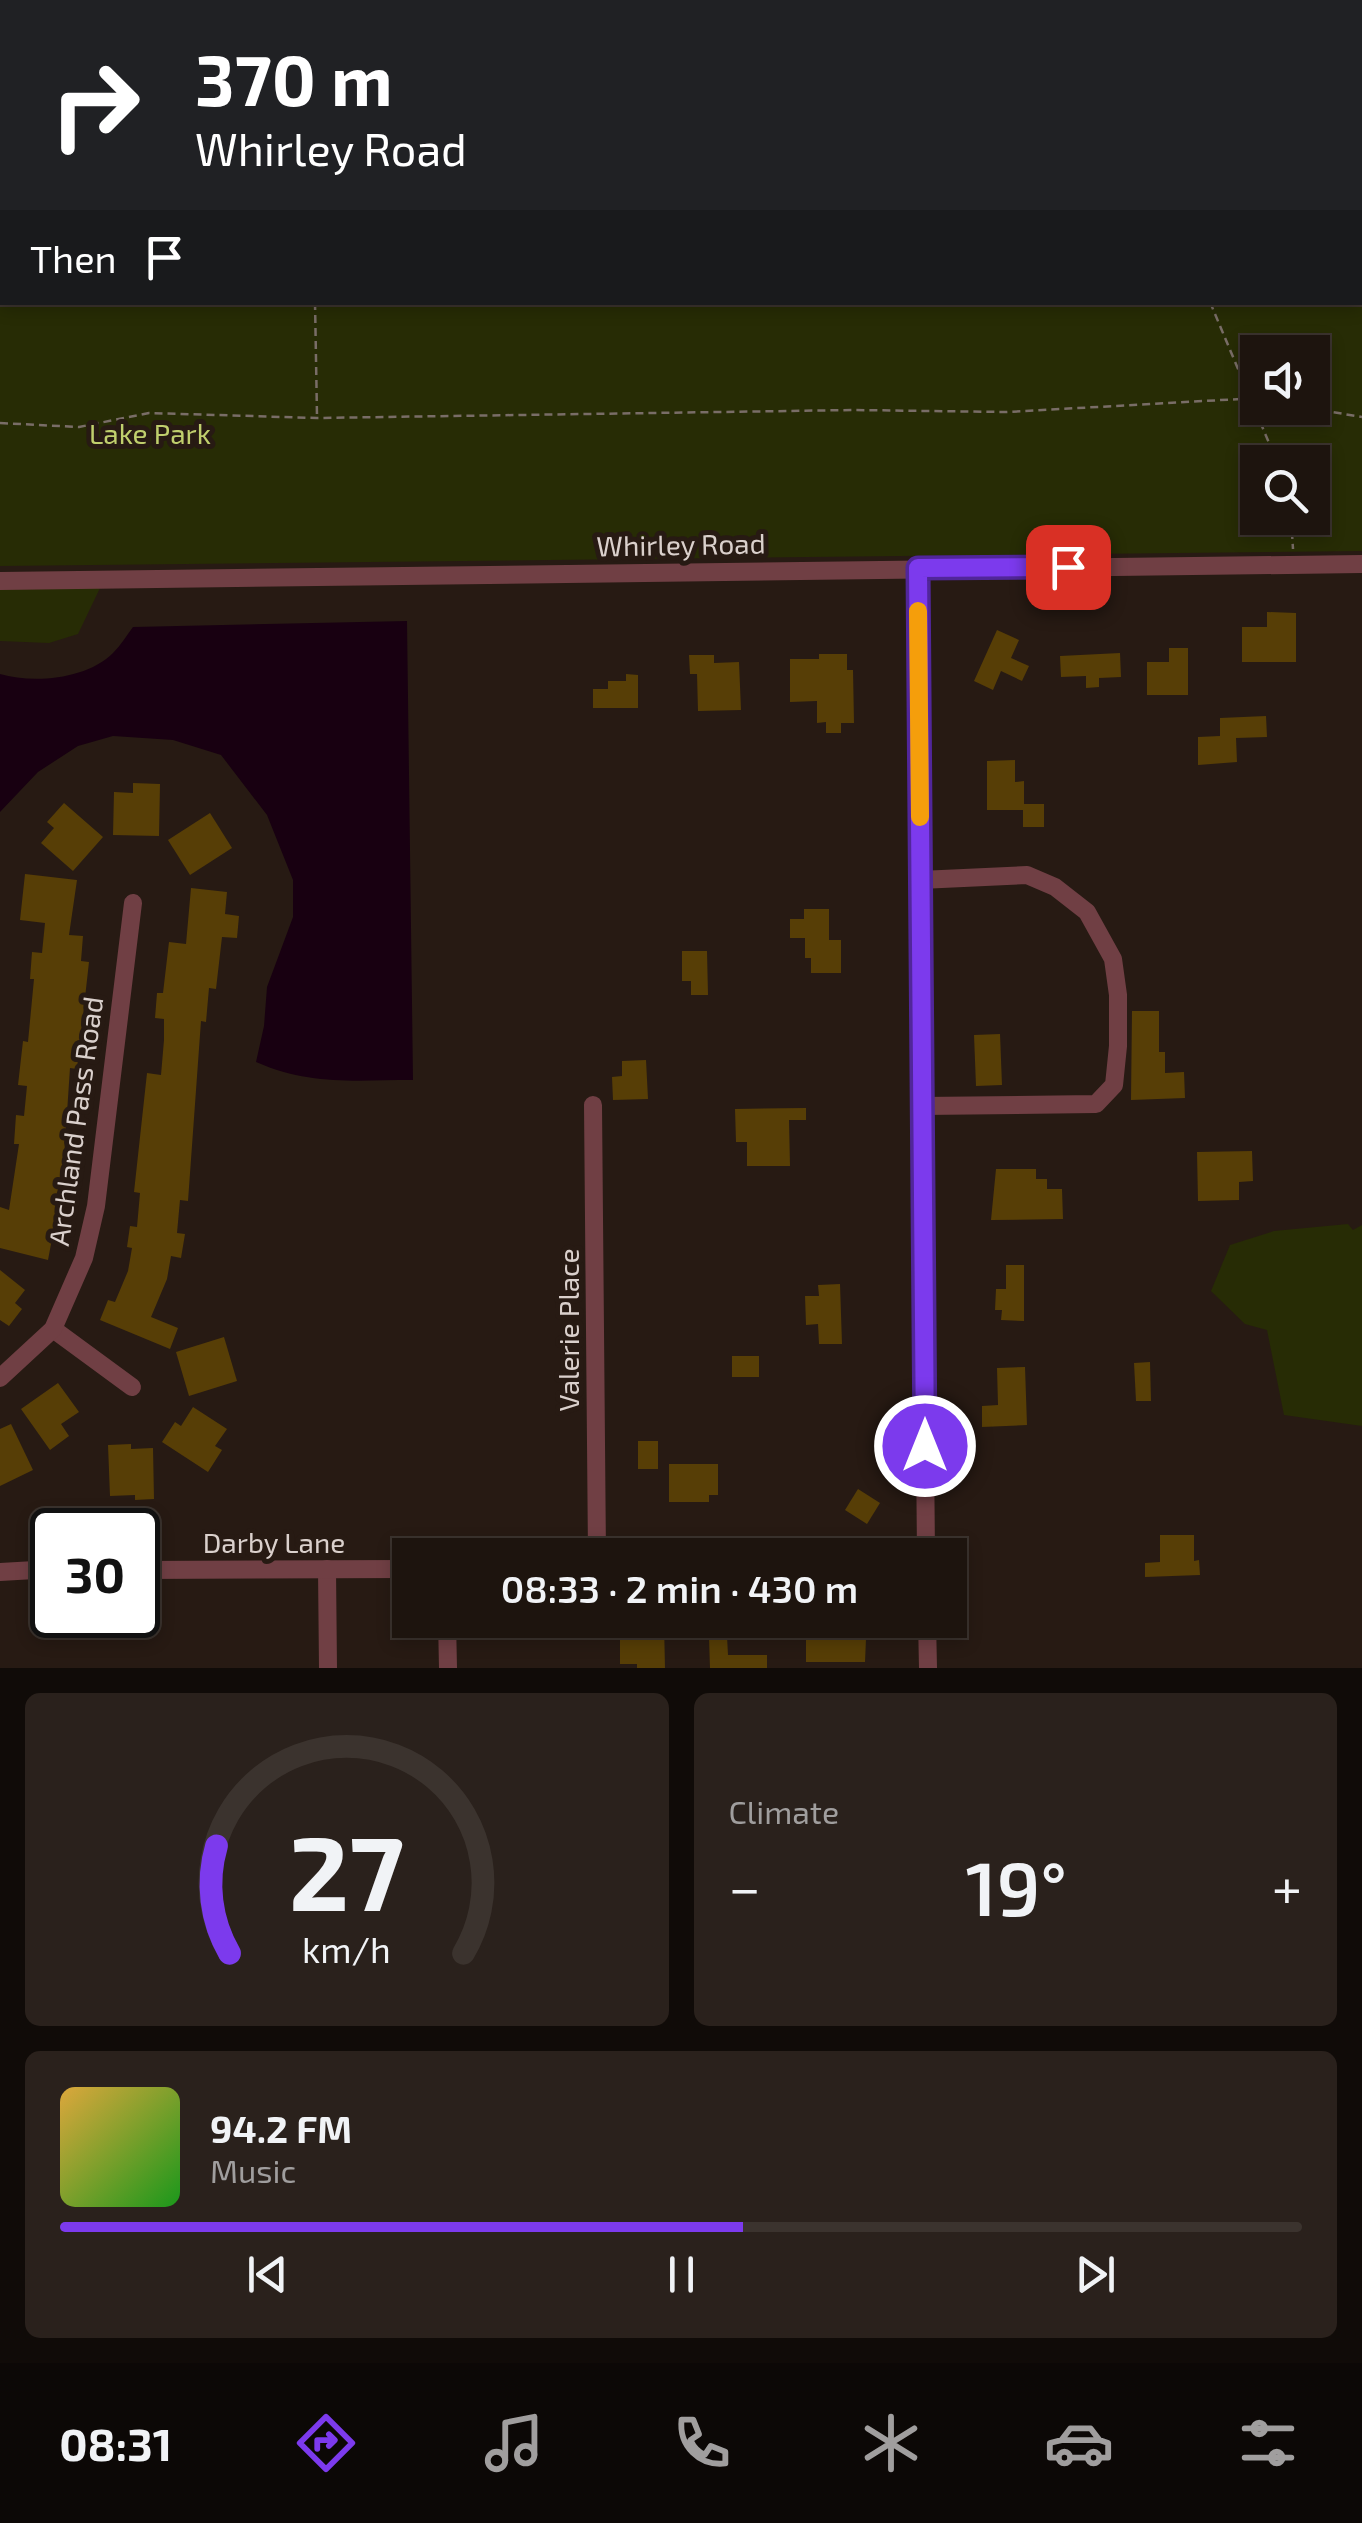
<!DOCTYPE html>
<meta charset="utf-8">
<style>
:root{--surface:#1d140e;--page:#2a211c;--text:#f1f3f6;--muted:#a09e9e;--line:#3b332e;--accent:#7c3aed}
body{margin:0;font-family:"Exo 2",sans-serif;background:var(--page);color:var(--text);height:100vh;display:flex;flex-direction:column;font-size:38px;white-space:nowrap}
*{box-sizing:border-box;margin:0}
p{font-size:32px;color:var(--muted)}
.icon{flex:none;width:55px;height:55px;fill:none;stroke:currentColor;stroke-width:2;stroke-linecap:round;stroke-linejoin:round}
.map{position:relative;height:1668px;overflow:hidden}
.panel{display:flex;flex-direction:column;gap:25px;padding:25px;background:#100b08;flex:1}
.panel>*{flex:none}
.guide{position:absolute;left:0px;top:0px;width:1362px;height:305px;box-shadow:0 5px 15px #0003,0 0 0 2px var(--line);background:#202124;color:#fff;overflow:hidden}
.buttons{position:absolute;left:1240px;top:335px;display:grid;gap:20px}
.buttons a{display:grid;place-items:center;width:90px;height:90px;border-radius:0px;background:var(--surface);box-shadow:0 5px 15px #0003,0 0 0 2px var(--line);font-size:50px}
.speed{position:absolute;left:30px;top:1508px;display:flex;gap:20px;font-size:50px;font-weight:700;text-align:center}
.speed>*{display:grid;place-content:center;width:130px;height:130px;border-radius:50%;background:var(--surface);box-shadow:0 5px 15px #0003,0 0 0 2px var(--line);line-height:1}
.speed .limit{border:5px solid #111;border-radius:15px;background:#fff;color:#111}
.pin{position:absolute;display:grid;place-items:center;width:85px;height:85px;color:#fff;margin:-42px;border-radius:20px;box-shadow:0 5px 15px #0006}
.me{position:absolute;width:110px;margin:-55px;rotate:0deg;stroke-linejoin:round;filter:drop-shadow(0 0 8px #0008)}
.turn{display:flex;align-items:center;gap:35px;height:210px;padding:0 30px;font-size:45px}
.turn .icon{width:130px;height:130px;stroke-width:2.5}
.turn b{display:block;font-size:70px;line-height:85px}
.then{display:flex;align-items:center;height:95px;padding:0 30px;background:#0003;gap:20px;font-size:38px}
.big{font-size:75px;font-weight:600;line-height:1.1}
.panel .tile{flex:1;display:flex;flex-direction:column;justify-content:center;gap:15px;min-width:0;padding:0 35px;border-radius:15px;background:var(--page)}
.panel .dial{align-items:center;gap:0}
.dial svg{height:260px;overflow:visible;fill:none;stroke:var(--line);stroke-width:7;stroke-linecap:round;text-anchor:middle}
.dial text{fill:var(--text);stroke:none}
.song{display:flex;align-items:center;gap:30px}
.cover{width:120px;height:120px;border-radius:15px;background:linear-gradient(135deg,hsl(40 70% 55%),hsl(120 70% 35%))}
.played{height:10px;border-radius:5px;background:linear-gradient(90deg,var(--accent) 55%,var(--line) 55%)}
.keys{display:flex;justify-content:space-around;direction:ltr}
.heat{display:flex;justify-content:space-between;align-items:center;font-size:55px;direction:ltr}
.panel .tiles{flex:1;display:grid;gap:25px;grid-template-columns:1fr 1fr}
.tile:last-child{grid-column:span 2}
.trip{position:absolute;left:392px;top:1538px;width:575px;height:100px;border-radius:0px;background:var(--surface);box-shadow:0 5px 15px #0003,0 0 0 2px var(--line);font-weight:600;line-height:100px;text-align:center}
.dock{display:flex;height:160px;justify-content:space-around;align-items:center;background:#0c0806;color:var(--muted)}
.dock .icon{width:70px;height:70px}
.dock .current{color:var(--accent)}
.dock b{font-size:45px;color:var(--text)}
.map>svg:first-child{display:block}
</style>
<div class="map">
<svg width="1362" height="1668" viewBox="0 0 1362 1668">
<rect width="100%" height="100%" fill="#271a13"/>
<!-- green -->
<g fill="#272c05" fill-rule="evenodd">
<path d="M 0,0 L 1362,0 L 1362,551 L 0,566 ZM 2,2 L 1360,2 L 1360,302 L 2,302 ZM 1258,352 L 1312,352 L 1312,408 L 1258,408 ZM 1258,462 L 1312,462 L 1312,518 L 1258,518 Z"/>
<path d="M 100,588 L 78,634 L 49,643 L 0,641 L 0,589 Z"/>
<path d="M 1348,1224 L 1353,1230 L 1362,1225 L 1362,1426 L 1284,1415 L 1267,1330 L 1245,1324 L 1211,1291 L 1230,1245 L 1274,1231 Z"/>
</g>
<!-- water -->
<path fill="#180011" d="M 407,621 L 413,1080 C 355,1080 311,1086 256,1062 L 264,1026 L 267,987 L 293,917 L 293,880 L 267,815 L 221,755 L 173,740 L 113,736 L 78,746 L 38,772 L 0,812 L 0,674 C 34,684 87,679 113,653 C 121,645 127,635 133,627 Z"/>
<!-- building -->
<g fill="#573e06">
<path d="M 1267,612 L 1296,613 L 1296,662 L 1242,662 L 1242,627 L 1267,627 Z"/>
<path d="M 997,630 L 1019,640 L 1011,658 L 1029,666 L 1022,681 L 1001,671 L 993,690 L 974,681 Z"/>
<path d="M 1169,648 L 1188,648 L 1188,695 L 1147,695 L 1147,662 L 1169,662 Z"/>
<path d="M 1120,653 L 1121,677 L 1099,678 L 1099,687 L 1086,688 L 1086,676 L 1061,677 L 1060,656 Z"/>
<path d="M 819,654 L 847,654 L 847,670 L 853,670 L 854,723 L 841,723 L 841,733 L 826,733 L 826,722 L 817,723 L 817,701 L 790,702 L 790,659 L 819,659 Z"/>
<path d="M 689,655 L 714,655 L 714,663 L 739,662 L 741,710 L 698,711 L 697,674 L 690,674 Z"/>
<path d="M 626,674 L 638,675 L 638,708 L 593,708 L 593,689 L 608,689 L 608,681 L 626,681 Z"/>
<path d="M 1266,716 L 1267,737 L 1236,738 L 1237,762 L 1198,765 L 1198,737 L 1220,736 L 1220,718 Z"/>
<path d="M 1015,760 L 1015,782 L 1024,781 L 1024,804 L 1044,804 L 1044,827 L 1023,827 L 1023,810 L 987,810 L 987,761 Z"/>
<path d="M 133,783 L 160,784 L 159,836 L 113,835 L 114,792 L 133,793 Z"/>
<path d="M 64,803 L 103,837 L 73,871 L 41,843 L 54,828 L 47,822 Z"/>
<path d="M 210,813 L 232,848 L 190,875 L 168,840 Z"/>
<path d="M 25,874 L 77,880 L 69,935 L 83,936 L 81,961 L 89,962 L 77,1069 L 70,1068 L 64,1158 L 67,1159 L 48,1260 L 0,1248 L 0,1207 L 9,1210 L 19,1144 L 14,1144 L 16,1115 L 24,1116 L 27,1086 L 18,1085 L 23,1041 L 28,1042 L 34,979 L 30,979 L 32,952 L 42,953 L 45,923 L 20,920 Z"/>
<path d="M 191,888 L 227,892 L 225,914 L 239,916 L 237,938 L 222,937 L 216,989 L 209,988 L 206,1022 L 201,1021 L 188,1201 L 180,1200 L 177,1233 L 185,1234 L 181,1258 L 171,1256 L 167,1279 L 151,1317 L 178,1328 L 170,1349 L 100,1320 L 108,1300 L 115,1302 L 128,1271 L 132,1248 L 127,1247 L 130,1226 L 137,1227 L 140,1193 L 134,1192 L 147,1073 L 161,1075 L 164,1040 L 164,1019 L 155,1018 L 157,993 L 163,993 L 169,942 L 186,944 Z"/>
<path d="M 804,909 L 829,909 L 829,940 L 841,940 L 841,973 L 811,973 L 811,958 L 805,958 L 805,938 L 790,938 L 790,919 L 804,919 Z"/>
<path d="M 682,951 L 707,951 L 708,995 L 691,995 L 691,981 L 682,981 Z"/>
<path d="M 1132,1011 L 1159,1011 L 1159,1052 L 1165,1052 L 1165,1073 L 1184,1072 L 1185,1098 L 1131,1100 Z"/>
<path d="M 1000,1034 L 1002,1085 L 976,1086 L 974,1035 Z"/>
<path d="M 646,1060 L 648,1099 L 613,1100 L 612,1077 L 622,1076 L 622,1061 Z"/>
<path d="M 806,1108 L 806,1120 L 789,1120 L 790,1166 L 747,1166 L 747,1142 L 736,1142 L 735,1109 Z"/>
<path d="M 1252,1151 L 1253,1181 L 1239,1182 L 1239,1200 L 1198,1201 L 1197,1152 Z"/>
<path d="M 996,1169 L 1036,1169 L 1036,1179 L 1047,1179 L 1047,1189 L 1062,1189 L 1063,1219 L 991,1220 Z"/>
<path d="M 1006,1265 L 1024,1265 L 1024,1321 L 1001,1320 L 1002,1310 L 995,1310 L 996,1289 L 1006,1289 Z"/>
<path d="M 0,1270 L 25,1290 L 15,1303 L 22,1309 L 9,1326 L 0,1320 Z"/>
<path d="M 840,1284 L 842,1344 L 819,1344 L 818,1324 L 806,1325 L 805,1296 L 819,1296 L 818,1285 Z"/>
<path d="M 224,1337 L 237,1381 L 189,1396 L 176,1352 Z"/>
<rect x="732" y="1356" width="27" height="21"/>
<path d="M 1150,1362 L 1151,1401 L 1136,1401 L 1134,1363 Z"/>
<path d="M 1025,1367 L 1027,1425 L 982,1427 L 982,1406 L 998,1405 L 997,1368 Z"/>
<path d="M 58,1383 L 79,1412 L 61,1424 L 69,1436 L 50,1450 L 21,1409 Z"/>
<path d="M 193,1407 L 227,1429 L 215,1446 L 222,1450 L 208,1472 L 162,1442 L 175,1422 L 181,1426 Z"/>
<path d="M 11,1424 L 33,1470 L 0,1486 L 0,1429 Z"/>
<rect x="638" y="1441" width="20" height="28"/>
<path d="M 131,1444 L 131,1449 L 153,1448 L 154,1499 L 135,1500 L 135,1495 L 110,1496 L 108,1445 Z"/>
<path d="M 669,1464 L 718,1464 L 718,1495 L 709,1495 L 709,1502 L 669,1502 Z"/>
<path d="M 858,1489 L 880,1503 L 867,1524 L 845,1510 Z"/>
<path d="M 1160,1535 L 1194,1535 L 1194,1561 L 1199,1560 L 1200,1575 L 1145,1577 L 1145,1563 L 1160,1562 Z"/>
<path d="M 806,1620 L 853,1620 L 853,1627 L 861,1628 L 861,1639 L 866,1639 L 865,1662 L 806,1662 Z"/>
<path d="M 648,1623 L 664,1623 L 665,1668 L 637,1668 L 637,1664 L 620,1664 L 620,1633 L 648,1633 Z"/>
<path d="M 727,1636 L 728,1655 L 767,1655 L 767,1668 L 710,1668 L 709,1637 Z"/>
</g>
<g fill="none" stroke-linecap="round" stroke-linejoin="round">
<!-- path -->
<g stroke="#796d67" stroke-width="2.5" stroke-dasharray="8 5" stroke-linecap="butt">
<path d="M 248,0 L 249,2"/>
<path d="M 1088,0 L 1090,2"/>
<path d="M 148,2 L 156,0"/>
<path d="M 0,18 L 2,19"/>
<path d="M 315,302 L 317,416"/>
<path d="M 1210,302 L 1277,462"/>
<path d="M 1308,408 L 1362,417"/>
<path d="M 0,423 L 79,427 L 149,413 L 317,418 L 854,410 L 1007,412 L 1258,398"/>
<path d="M 1291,518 L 1293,549"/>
</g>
<!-- minor -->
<g stroke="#703f44" stroke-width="18">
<path d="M 917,568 L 926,1555"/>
<path d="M 0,581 L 1362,564"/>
<path d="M 920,880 L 1027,875 L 1055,887 L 1087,912 L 1113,959 L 1118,995 L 1118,1046 L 1114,1085 L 1096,1104 L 922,1106"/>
<path d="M 593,1105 L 597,1555"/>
<path d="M 53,1329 L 132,1387"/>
<path d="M 0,1378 L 53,1329 L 84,1258 L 96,1206 L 133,903"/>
<path d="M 327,1569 L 328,1668"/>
<path d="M 138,1570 L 410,1569"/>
<path d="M 0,1572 L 52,1569"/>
<path d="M 447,1620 L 448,1668"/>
<path d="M 927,1620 L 928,1668"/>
</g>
</g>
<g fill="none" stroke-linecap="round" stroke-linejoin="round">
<defs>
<path id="route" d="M 925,1446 L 918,568 L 1068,567"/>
</defs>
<!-- route casing -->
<use href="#route" stroke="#51269a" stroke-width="25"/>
<!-- route -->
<use href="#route" stroke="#7c3aed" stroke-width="18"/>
<!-- slow -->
<path stroke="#f59e0b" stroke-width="18" d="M 918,611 L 920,817"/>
</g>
<g text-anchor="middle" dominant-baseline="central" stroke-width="10" stroke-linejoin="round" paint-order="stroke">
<!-- park labels -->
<g font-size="28" fill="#c0cf6d" stroke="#271a13">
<text x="150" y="433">Lake Park</text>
</g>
<!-- street labels -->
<g font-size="28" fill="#dad0cc" stroke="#271a13">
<text transform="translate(681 544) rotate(-1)">Whirley Road</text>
<text transform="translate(75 1121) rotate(-82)">Archland Pass Road</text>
<text transform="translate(568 1330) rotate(-90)">Valerie Place</text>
<text x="274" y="1542">Darby Lane</text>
</g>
</g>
</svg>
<div class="buttons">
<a><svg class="icon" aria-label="sound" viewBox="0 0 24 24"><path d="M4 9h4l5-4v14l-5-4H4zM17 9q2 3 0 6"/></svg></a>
<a><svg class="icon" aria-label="search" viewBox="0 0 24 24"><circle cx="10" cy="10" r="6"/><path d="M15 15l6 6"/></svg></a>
</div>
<div class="speed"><div class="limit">30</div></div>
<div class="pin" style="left:1068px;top:567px;background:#d93025"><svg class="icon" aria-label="arrive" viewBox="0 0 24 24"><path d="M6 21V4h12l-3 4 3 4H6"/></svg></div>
<svg class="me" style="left:925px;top:1446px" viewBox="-20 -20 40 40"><circle r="17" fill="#7c3aed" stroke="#fff" stroke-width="3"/><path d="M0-11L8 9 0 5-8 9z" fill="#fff"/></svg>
<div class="trip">08:33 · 2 min · 430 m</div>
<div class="guide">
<div class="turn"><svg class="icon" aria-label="right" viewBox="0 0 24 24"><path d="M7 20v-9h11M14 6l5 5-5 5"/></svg><div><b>370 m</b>Whirley Road</div></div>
<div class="then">Then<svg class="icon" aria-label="arrive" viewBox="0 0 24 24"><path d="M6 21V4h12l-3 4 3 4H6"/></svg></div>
</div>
</div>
<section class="panel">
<div class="tiles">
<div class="tile dial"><svg viewBox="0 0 100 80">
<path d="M14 69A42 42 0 1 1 86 69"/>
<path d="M14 69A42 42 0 0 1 10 36" stroke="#7c3aed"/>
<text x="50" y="56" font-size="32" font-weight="700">27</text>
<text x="50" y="72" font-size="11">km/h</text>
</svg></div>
<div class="tile"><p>Climate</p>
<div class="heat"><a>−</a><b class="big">19°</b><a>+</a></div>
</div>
<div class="tile">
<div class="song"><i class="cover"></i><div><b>94.2 FM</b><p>Music</p></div></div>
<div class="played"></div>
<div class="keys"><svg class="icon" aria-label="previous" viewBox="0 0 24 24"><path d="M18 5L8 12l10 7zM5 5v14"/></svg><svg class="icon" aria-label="pause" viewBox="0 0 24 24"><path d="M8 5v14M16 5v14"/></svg><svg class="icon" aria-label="next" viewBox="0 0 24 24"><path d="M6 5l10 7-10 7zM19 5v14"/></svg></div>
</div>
</div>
</section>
<nav class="dock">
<b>08:31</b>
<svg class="icon current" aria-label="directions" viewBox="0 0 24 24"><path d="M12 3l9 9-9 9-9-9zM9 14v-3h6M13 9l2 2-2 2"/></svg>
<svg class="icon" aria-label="music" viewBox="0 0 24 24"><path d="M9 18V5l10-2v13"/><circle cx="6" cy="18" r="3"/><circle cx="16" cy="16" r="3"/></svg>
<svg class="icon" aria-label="phone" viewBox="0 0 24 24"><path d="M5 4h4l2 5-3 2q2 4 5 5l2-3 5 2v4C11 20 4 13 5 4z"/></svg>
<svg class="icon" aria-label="climate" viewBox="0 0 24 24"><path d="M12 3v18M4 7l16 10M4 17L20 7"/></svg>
<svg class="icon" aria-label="car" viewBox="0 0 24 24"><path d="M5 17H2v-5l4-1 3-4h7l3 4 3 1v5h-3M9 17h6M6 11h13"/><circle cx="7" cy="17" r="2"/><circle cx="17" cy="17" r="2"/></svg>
<svg class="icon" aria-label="filters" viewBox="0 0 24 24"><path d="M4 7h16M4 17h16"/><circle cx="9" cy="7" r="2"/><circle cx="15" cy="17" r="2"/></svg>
</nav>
